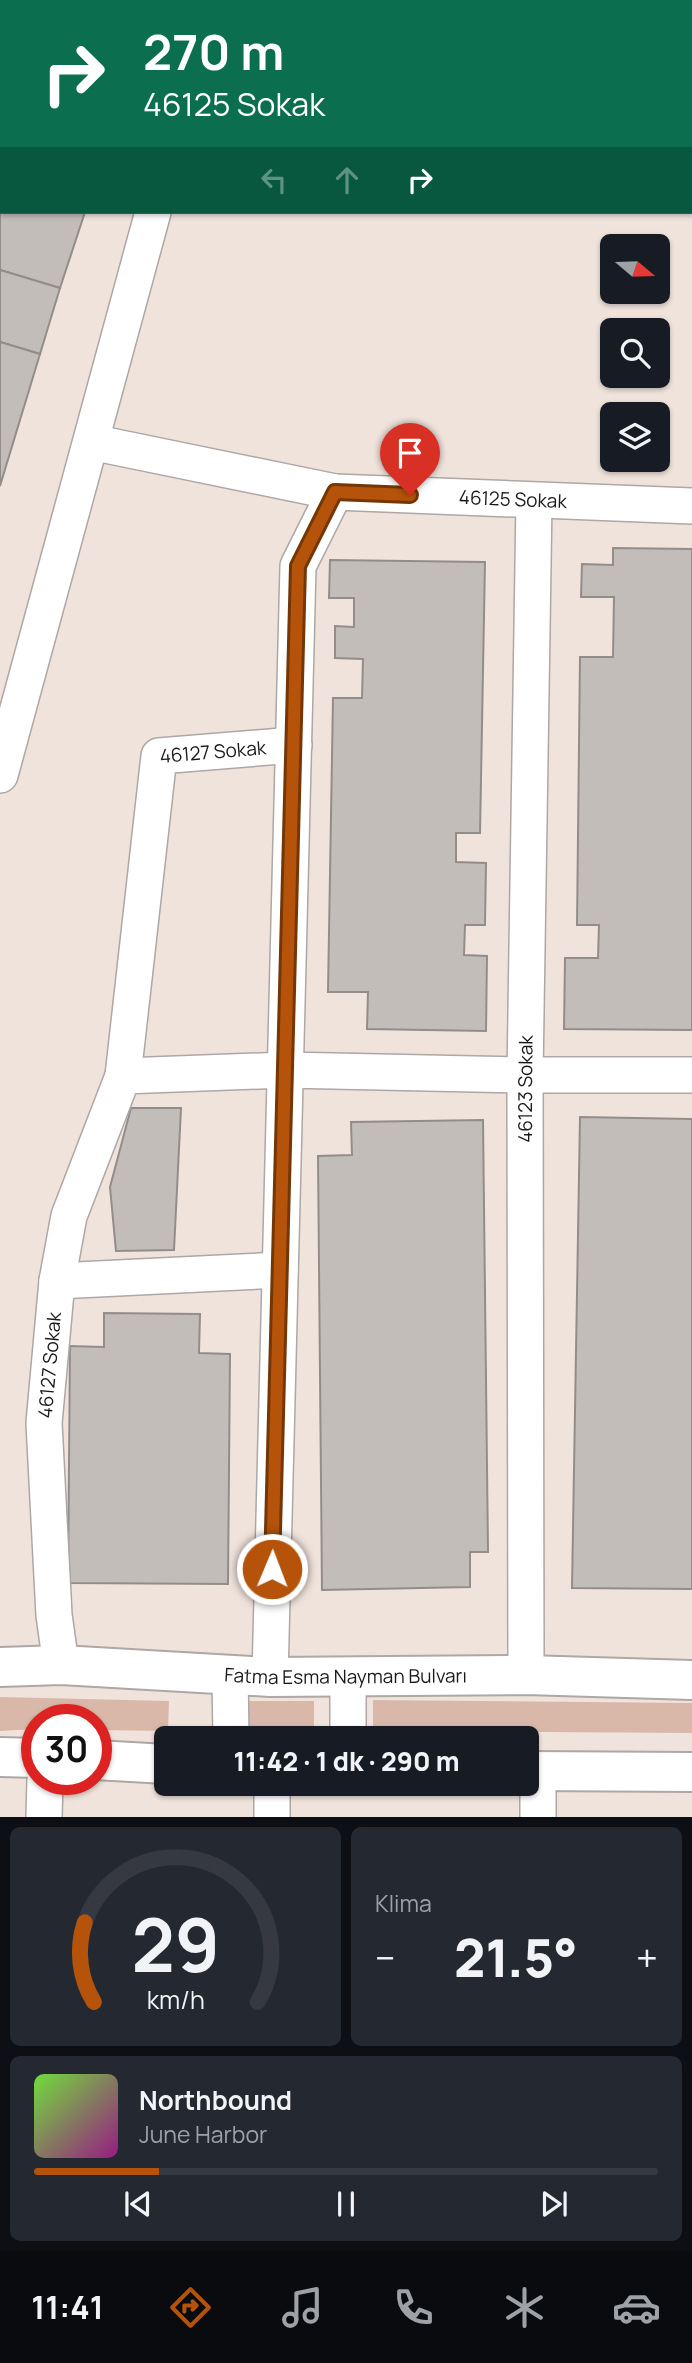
<!DOCTYPE html>
<html lang="tr">
<meta charset="utf-8">
<style>
:root{--surface:#171b24;--page:#242831;--text:#f1f3f6;--muted:#9ea1a6;--line:#363941;--accent:#b45309}
body{margin:0;font-family:Manrope,sans-serif;background:var(--page);color:var(--text);height:100vh;display:flex;flex-direction:column;font-size:26px;white-space:nowrap}
*{box-sizing:border-box;margin:0}
p{font-size:23px;color:var(--muted)}
.icon{flex:none;width:38px;height:38px;fill:none;stroke:currentColor;stroke-width:2;stroke-linecap:round;stroke-linejoin:round}
.map{position:relative;height:1817px;overflow:hidden}
.details{display:flex;flex-direction:column;gap:10px;padding:10px;background:#0d0f14;flex:1}
.details>*{flex:none}
.guide{position:absolute;left:0px;top:0px;width:693px;height:214px;box-shadow:0 2px 5px #0004;background:#0b6e4f;color:#fff;overflow:hidden}
.needle{width:46px;rotate:109deg}
.fabs{position:absolute;left:600px;top:234px;display:grid;gap:14px}
.fabs a{display:grid;place-items:center;width:70px;height:70px;border-radius:10px;background:var(--surface);box-shadow:0 2px 5px #0004;font-size:35px}
.speed{position:absolute;left:21px;top:1704px;display:flex;gap:14px;font-size:35px;font-weight:700;text-align:center}
.speed>*{display:grid;place-content:center;width:91px;height:91px;border-radius:50%;background:var(--surface);box-shadow:0 2px 5px #0004;line-height:1}
.speed .limit{border:10px solid #d22;background:#fff;color:#111}
.pin{position:absolute;display:grid;place-items:center;width:60px;height:60px;color:#fff;margin:-72px -30px;border-radius:50% 50% 50% 0;rotate:-45deg;box-shadow:0 0 7px #0007}
.pin .icon{rotate:45deg}
.me{position:absolute;width:77px;margin:-38px;rotate:1deg;stroke-linejoin:round;filter:drop-shadow(0 0 5px #0008)}
.turn{display:flex;align-items:center;gap:24px;height:147px;padding:0 28px;font-size:32px}
.turn .icon{width:91px;height:91px;stroke-width:2.5}
.turn b{display:block;font-size:49px;line-height:60px}
.lanes{display:flex;align-items:center;height:66px;padding:0 28px;background:#0003;justify-content:center;gap:35px;direction:ltr}
.lanes .off{opacity:.35}
.big{font-size:52px;font-weight:800;line-height:1.1}
.details .widget{flex:1;display:flex;flex-direction:column;justify-content:center;gap:10px;min-width:0;padding:0 24px;border-radius:10px;background:var(--page)}
.details .dial{align-items:center;gap:0}
.dial svg{height:182px;overflow:visible;fill:none;stroke:var(--line);stroke-width:7;stroke-linecap:round;text-anchor:middle}
.dial text{fill:var(--text);stroke:none}
.song{display:flex;align-items:center;gap:21px}
.cover{width:84px;height:84px;border-radius:10px;background:linear-gradient(135deg,hsl(100 70% 55%),hsl(310 70% 35%))}
.played{height:7px;border-radius:4px;background:linear-gradient(90deg,var(--accent) 20%,var(--line) 20%)}
.keys{display:flex;justify-content:space-around;direction:ltr}
.heat{display:flex;justify-content:space-between;align-items:center;font-size:38px;direction:ltr}
.details .tiles{flex:1;display:grid;gap:10px;grid-template-columns:1fr 1fr}
.widget:last-child{grid-column:span 2}
.trip{position:absolute;left:154px;top:1726px;width:385px;height:70px;border-radius:10px;background:var(--surface);box-shadow:0 2px 5px #0004;font-weight:800;line-height:70px;text-align:center}
.tabs{display:flex;height:112px;justify-content:space-around;align-items:center;background:#090b0e;color:var(--muted)}
.tabs .icon{width:49px;height:49px}
.tabs .current{color:var(--accent)}
.tabs b{font-size:32px;color:var(--text)}
.map>svg:first-child{display:block}
</style>
<div class="map">
<svg width="692" height="1817" viewBox="0 0 692 1817">
<rect width="100%" height="100%" fill="#f7f1ee"/>
<!-- built -->
<path fill="#f0e3dc" fill-rule="evenodd" d="M 0,0 L 692,0 L 692,1817 L 0,1817 ZM 2,2 L 691,2 L 691,212 L 2,212 ZM 612,247 L 658,247 L 658,292 L 612,292 ZM 612,331 L 658,331 L 658,376 L 612,376 ZM 612,415 L 658,415 L 658,460 L 612,460 ZM 37,1720 L 96,1720 L 96,1780 L 37,1780 ZM 166,1738 L 527,1738 L 527,1783 L 166,1783 Z"/>
<!-- green -->
<g fill="#dab8a9">
<path d="M 0,1697 L 169,1701 L 168,1731 L 96,1730 L 96,1720 L 37,1720 L 37,1729 L 0,1731 Z"/>
<path d="M 373,1700 L 692,1703 L 692,1733 L 373,1731 Z"/>
<path d="M 239,1701 L 314,1701 L 314,1731 L 239,1730 Z"/>
</g>
<!-- building -->
<g fill="#c3bdba" stroke="#928d8a" stroke-width="2">
<path d="M 271,0 L 692,0 L 692,133 L 691,2 L 270,2 Z"/>
<path d="M 0,126 L 2,212 L 85,212 L 60,288 L 0,270 Z"/>
<path d="M 0,270 L 60,288 L 40,354 L 0,342 Z"/>
<path d="M 0,342 L 40,354 L 0,486 Z"/>
<path d="M 613,548 L 692,549 L 692,1030 L 564,1029 L 565,958 L 598,958 L 599,925 L 577,925 L 580,657 L 613,657 L 614,597 L 581,597 L 582,564 L 613,565 Z"/>
<path d="M 330,560 L 485,562 L 480,833 L 456,833 L 456,862 L 486,863 L 485,925 L 465,925 L 464,955 L 487,956 L 486,1031 L 367,1029 L 368,992 L 328,992 L 333,698 L 362,698 L 363,659 L 335,658 L 335,626 L 354,627 L 354,598 L 329,598 Z"/>
<path d="M 131,1108 L 181,1108 L 174,1250 L 116,1251 L 110,1187 Z"/>
<path d="M 580,1117 L 692,1119 L 692,1589 L 572,1588 Z"/>
<path d="M 483,1120 L 488,1552 L 470,1552 L 470,1587 L 322,1590 L 318,1156 L 352,1155 L 351,1122 Z"/>
<path d="M 104,1313 L 200,1314 L 199,1353 L 230,1354 L 228,1584 L 68,1583 L 70,1346 L 104,1347 Z"/>
</g>
<g fill="none" stroke-linecap="round" stroke-linejoin="round">
<defs>
<g id="minor">
<path d="M 214,2 L 214,0"/>
<path d="M 0,65 L 2,65"/>
<path d="M 691,177 L 692,177"/>
<path id="s1" d="M 91,442 L 335,492 L 692,506"/>
<path d="M 0,775 L 153,212"/>
<path id="s2" d="M 123,1076 L 159,756 L 294,745"/>
<path d="M 57,1281 L 280,1270"/>
<path id="s3" d="M 61,1665 L 54,1615 L 44,1423 L 57,1281 L 69,1216 L 123,1076 L 285,1070 L 525,1075 L 692,1075"/>
<path d="M 230,1675 L 231,1738"/>
<path id="s4" d="M 526,1675 L 525,1075 L 534,501"/>
<path d="M 270,1677 L 298,566 L 335,492"/>
<path d="M 348,1738 L 348,1677"/>
<path d="M 44,1817 L 45,1780"/>
<path d="M 272,1817 L 272,1783"/>
<path d="M 538,1817 L 538,1771"/>
</g>
<g id="major">
<path id="s5" d="M 0,1667 L 61,1665 L 270,1677 L 526,1675 L 692,1680"/>
<path d="M 0,1757 L 37,1758"/>
<path d="M 96,1760 L 166,1764"/>
<path d="M 527,1771 L 692,1772"/>
</g>
</defs>
<!-- minor casing -->
<use href="#minor" stroke="#ada7a5" stroke-width="38"/>
<!-- major casing -->
<use href="#major" stroke="#ada7a5" stroke-width="42"/>
<!-- minor -->
<use href="#minor" stroke="#fff" stroke-width="35"/>
<!-- major -->
<use href="#major" stroke="#fff" stroke-width="38"/>
</g>
<g fill="none" stroke-linecap="round" stroke-linejoin="round">
<defs>
<path id="route" d="M 272,1569 L 298,566 L 335,492 L 410,495"/>
</defs>
<!-- route casing -->
<use href="#route" stroke="#753606" stroke-width="18"/>
<!-- route -->
<use href="#route" stroke="#b45309" stroke-width="12"/>
</g>
<g text-anchor="middle" dominant-baseline="central" stroke-width="5" stroke-linejoin="round" paint-order="stroke">
<!-- street labels -->
<g font-size="19" fill="#1c1a19" stroke="#f7f1ee">
<text stroke="none"><textPath href="#s1" startOffset="427">46125 Sokak</textPath></text>
<text stroke="none"><textPath href="#s2" startOffset="376">46127 Sokak</textPath></text>
<text stroke="none"><textPath href="#s4" startOffset="586">46123 Sokak</textPath></text>
<text stroke="none"><textPath href="#s3" startOffset="301">46127 Sokak</textPath></text>
<text stroke="none"><textPath href="#s5" startOffset="346">Fatma Esma Nayman Bulvarı</textPath></text>
</g>
</g>
</svg>
<div class="fabs">
<a><svg class="needle" viewBox="-14 -14 28 28"><path d="M0-13l5 13h-10z" fill="#e53935"/><path d="M0 13l5-13h-10z" fill="#9ea1a6"/></svg></a>
<a><svg class="icon" aria-label="search" viewBox="0 0 24 24"><circle cx="10" cy="10" r="6"/><path d="M15 15l6 6"/></svg></a>
<a><svg class="icon" aria-label="layers" viewBox="0 0 24 24"><path d="M12 4l9 5-9 5-9-5zM3 14l9 5 9-5"/></svg></a>
</div>
<div class="speed"><div class="limit">30</div></div>
<div class="pin" style="left:410px;top:495px;background:#d93025"><svg class="icon" aria-label="arrive" viewBox="0 0 24 24"><path d="M6 21V4h12l-3 4 3 4H6"/></svg></div>
<svg class="me" style="left:272px;top:1569px" viewBox="-20 -20 40 40"><circle r="17" fill="#b45309" stroke="#fff" stroke-width="3"/><path d="M0-11L8 9 0 5-8 9z" fill="#fff"/></svg>
<div class="trip">11:42 · 1 dk · 290 m</div>
<div class="guide">
<div class="turn"><svg class="icon" aria-label="right" viewBox="0 0 24 24"><path d="M7 20v-9h11M14 6l5 5-5 5"/></svg><div><b>270 m</b>46125 Sokak</div></div>
<div class="lanes"><svg class="icon off" aria-label="left" viewBox="0 0 24 24"><path d="M17 20v-9H6M10 6l-5 5 5 5"/></svg><svg class="icon off" aria-label="ahead" viewBox="0 0 24 24"><path d="M12 20V5M6 11l6-6 6 6"/></svg><svg class="icon" aria-label="right" viewBox="0 0 24 24"><path d="M7 20v-9h11M14 6l5 5-5 5"/></svg></div>
</div>
</div>
<section class="details">
<div class="tiles">
<div class="widget dial"><svg viewBox="0 0 100 80">
<path d="M14 69A42 42 0 1 1 86 69"/>
<path d="M14 69A42 42 0 0 1 10 34" stroke="#b45309"/>
<text x="50" y="56" font-size="32" font-weight="700">29</text>
<text x="50" y="72" font-size="11">km/h</text>
</svg></div>
<div class="widget"><p>Klima</p>
<div class="heat"><a>−</a><b class="big">21.5°</b><a>+</a></div>
</div>
<div class="widget">
<div class="song"><i class="cover"></i><div><b>Northbound</b><p>June Harbor</p></div></div>
<div class="played"></div>
<div class="keys"><svg class="icon" aria-label="previous" viewBox="0 0 24 24"><path d="M18 5L8 12l10 7zM5 5v14"/></svg><svg class="icon" aria-label="pause" viewBox="0 0 24 24"><path d="M8 5v14M16 5v14"/></svg><svg class="icon" aria-label="next" viewBox="0 0 24 24"><path d="M6 5l10 7-10 7zM19 5v14"/></svg></div>
</div>
</div>
</section>
<nav class="tabs">
<b>11:41</b>
<svg class="icon current" aria-label="directions" viewBox="0 0 24 24"><path d="M12 3l9 9-9 9-9-9zM9 14v-3h6M13 9l2 2-2 2"/></svg>
<svg class="icon" aria-label="music" viewBox="0 0 24 24"><path d="M9 18V5l10-2v13"/><circle cx="6" cy="18" r="3"/><circle cx="16" cy="16" r="3"/></svg>
<svg class="icon" aria-label="phone" viewBox="0 0 24 24"><path d="M5 4h4l2 5-3 2q2 4 5 5l2-3 5 2v4C11 20 4 13 5 4z"/></svg>
<svg class="icon" aria-label="climate" viewBox="0 0 24 24"><path d="M12 3v18M4 7l16 10M4 17L20 7"/></svg>
<svg class="icon" aria-label="car" viewBox="0 0 24 24"><path d="M5 17H2v-5l4-1 3-4h7l3 4 3 1v5h-3M9 17h6M6 11h13"/><circle cx="7" cy="17" r="2"/><circle cx="17" cy="17" r="2"/></svg>
</nav>
